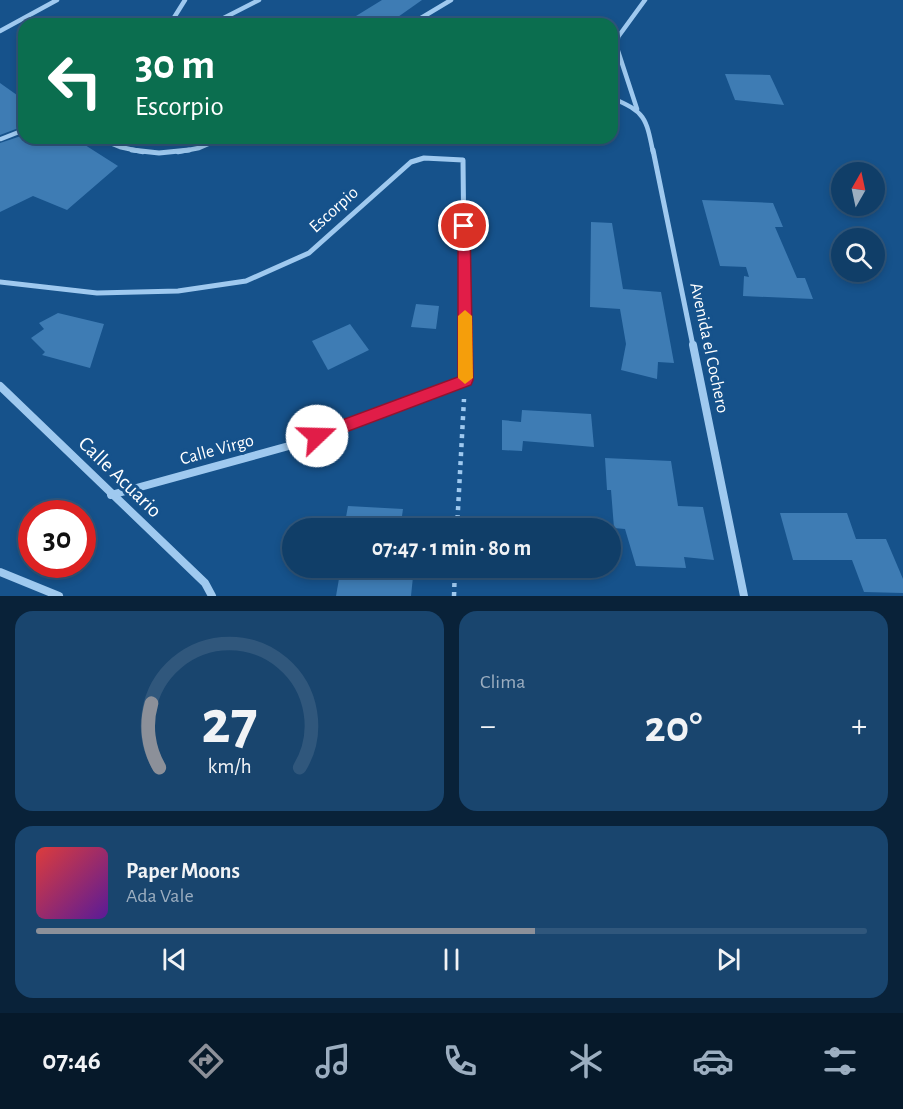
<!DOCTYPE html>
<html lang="es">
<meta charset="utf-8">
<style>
:root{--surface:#103e68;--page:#19456e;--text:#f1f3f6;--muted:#9caec0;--line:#30577c;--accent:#8c9099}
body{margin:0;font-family:"Alegreya Sans",sans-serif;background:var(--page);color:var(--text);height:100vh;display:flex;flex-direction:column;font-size:22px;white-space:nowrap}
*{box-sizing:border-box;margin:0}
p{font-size:20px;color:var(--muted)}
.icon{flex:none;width:33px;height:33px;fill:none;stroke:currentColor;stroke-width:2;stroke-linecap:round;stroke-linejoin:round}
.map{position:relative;height:596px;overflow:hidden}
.panel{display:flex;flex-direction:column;gap:15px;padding:15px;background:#092239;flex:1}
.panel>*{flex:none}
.guide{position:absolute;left:18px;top:18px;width:600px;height:126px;border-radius:18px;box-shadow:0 3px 9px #0003,0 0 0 2px var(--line);background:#0b6e4f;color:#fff;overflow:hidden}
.needle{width:39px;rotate:9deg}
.fabs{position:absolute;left:831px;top:162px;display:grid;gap:12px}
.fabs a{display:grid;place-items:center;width:54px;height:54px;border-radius:50%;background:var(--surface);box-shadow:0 3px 9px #0003,0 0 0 2px var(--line);font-size:30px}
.speed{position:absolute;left:18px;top:500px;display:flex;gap:12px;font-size:30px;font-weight:700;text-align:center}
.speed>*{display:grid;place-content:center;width:78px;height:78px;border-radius:50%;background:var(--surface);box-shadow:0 3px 9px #0003,0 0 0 2px var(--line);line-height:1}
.speed .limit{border:9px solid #d22;background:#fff;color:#111}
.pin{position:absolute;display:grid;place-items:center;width:51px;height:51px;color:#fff;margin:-26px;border:3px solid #fff;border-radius:50%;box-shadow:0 2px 6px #0007}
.me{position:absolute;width:66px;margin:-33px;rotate:69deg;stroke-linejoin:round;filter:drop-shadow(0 0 4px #0008)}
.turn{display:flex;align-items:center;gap:21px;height:126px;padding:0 18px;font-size:27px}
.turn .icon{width:78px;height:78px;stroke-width:2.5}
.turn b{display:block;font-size:42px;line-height:51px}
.big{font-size:45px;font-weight:600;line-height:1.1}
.panel .tile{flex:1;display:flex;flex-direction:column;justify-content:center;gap:9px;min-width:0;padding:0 21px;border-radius:18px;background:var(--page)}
.panel .dial{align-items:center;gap:0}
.dial svg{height:156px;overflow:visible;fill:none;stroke:var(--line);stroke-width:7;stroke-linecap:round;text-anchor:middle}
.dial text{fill:var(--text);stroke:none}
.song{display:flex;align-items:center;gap:18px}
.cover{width:72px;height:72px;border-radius:9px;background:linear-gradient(135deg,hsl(0 70% 55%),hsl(270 70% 35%))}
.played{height:6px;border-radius:3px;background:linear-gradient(90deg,var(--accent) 60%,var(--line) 60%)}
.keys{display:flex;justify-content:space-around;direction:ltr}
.heat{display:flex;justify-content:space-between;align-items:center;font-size:33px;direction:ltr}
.panel .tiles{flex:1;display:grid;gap:15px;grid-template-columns:1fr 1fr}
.tile:last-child{grid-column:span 2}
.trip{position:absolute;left:282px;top:518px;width:339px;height:60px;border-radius:30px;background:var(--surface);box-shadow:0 3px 9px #0003,0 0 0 2px var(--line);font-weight:600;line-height:60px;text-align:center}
.tabs{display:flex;height:96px;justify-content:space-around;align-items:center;background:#06192a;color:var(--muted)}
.tabs .icon{width:42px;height:42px}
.tabs .on{color:var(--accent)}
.tabs b{font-size:27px;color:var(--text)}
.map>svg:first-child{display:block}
</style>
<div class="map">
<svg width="903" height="596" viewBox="0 0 903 596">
<rect width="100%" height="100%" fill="#16528b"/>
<!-- building -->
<g fill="#3e7cb4">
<path d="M 382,0 L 422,0 L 388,24 L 343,24 Z"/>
<path d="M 725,74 L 770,75 L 784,105 L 735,100 Z"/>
<path d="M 0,83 L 24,100 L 24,126 L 0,135 Z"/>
<path d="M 24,135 L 24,138 L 74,138 L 118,166 L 67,210 L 33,196 L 0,212 L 0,143 Z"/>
<path d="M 702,200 L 773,203 L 783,227 L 775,227 L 797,278 L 805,278 L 813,299 L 743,296 L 744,276 L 749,277 L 746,267 L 720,266 Z"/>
<path d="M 591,222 L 612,223 L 623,289 L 661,292 L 674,363 L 658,362 L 657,379 L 621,370 L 626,344 L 620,309 L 590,307 Z"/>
<path d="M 416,304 L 439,306 L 436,329 L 411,327 Z"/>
<path d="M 58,313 L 104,324 L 90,368 L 42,355 L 45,352 L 31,338 L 44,329 L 39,323 Z"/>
<path d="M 350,324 L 369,350 L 328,370 L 312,341 Z"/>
<path d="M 522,410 L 591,414 L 594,447 L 523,441 L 522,451 L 502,450 L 502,420 L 521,422 Z"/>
<path d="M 605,458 L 671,461 L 678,506 L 703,507 L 714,560 L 684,557 L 686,568 L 636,566 L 625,529 L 614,528 L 611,490 L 607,490 Z"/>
<path d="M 348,506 L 403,509 L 402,516 L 412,528 L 344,528 Z"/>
<path d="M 780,513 L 847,513 L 856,539 L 886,539 L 903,579 L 903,593 L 864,592 L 852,560 L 793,560 Z"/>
<path d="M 341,567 L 414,567 L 411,596 L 336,596 Z"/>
</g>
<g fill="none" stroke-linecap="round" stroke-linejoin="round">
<!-- path -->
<g stroke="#9fc9ef" stroke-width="4.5" stroke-dasharray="4 5" stroke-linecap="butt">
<path d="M 457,528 L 464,399"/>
<path d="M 454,596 L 455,567"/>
</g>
<!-- street-far2 -->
<g stroke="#9fc9ef" stroke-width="4.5">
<path d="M 170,24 L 185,0"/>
<path d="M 212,24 L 259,0"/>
<path d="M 411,24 L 451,0"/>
<path d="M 0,31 L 57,0"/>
<path d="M 612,98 C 645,112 646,117 653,152"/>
<path d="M 637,109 L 617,48 L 618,37 L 645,0"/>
<path d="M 98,138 L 120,147 L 143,152"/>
<path d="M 1,139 L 24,130"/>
<path d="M 178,152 L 199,148 L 222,138"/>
</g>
<!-- street-far1 -->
<g stroke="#9fc9ef" stroke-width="5">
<path d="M 132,150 L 159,153 L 189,150"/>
<path d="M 653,150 L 693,346"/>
<path d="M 0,282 L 97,293 L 178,291 L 246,281 L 309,253 L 411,162 L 424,158 L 463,160 L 465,346"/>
</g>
<!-- street -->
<g stroke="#9fc9ef" stroke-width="8">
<path d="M 693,345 L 744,596"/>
<path d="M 0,386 L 205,583 L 212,596"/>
<path d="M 111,495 L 296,444 L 465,380 L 465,345"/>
<path d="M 0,572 L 59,596"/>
</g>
</g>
<!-- route -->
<path fill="#e11d48" stroke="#92132f" stroke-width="1.5" d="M 464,222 L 470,226 L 473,380 L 471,385 L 317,443 L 312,441 L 309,436 L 312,431 L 458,377 L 458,226 Z"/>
<!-- slow -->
<path fill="#f59e0b" d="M 465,310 L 472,316 L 473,378 L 465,384 L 458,378 L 458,316 Z"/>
<g text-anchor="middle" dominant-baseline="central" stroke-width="6" stroke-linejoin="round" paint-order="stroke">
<!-- street labels -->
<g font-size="18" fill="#fff" stroke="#16528b">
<text transform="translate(334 210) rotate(-42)">Escorpio</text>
<text transform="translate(709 348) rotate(78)">Avenida el Cochero</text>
<text transform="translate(217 450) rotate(-15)">Calle Virgo</text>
</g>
<!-- near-street labels -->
<g font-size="21" fill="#fff" stroke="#16528b">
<text transform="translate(120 477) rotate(44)">Calle Acuario</text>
</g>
</g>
</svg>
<div class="fabs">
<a><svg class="needle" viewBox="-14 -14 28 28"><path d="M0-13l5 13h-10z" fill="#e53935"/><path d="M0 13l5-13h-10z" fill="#9caec0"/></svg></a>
<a><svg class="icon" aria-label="search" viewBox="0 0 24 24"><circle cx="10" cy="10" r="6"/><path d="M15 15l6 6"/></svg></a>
</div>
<div class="speed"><div class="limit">30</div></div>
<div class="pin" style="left:464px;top:226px;background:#d93025"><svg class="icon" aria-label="arrive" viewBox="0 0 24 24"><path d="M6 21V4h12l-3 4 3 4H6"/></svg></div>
<svg class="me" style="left:317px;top:436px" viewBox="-20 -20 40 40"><circle r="19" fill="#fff"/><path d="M0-13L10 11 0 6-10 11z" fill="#e11d48"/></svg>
<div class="trip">07:47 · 1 min · 80 m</div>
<div class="guide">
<div class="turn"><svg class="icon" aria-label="left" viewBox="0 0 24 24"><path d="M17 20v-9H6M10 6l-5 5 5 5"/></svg><div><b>30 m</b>Escorpio</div></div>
</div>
</div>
<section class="panel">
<div class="tiles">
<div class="tile dial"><svg viewBox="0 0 100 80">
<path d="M14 69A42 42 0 1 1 86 69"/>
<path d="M14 69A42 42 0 0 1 10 36" stroke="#8c9099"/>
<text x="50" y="56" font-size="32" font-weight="700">27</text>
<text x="50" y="72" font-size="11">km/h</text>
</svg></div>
<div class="tile"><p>Clima</p>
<div class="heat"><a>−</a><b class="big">20°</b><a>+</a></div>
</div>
<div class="tile">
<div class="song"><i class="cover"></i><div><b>Paper Moons</b><p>Ada Vale</p></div></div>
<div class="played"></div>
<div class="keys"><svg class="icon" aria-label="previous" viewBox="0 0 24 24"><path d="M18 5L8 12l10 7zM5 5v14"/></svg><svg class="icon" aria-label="pause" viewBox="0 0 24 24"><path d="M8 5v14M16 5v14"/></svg><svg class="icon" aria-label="next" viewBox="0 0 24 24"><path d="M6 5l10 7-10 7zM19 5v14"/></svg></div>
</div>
</div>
</section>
<nav class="tabs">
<b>07:46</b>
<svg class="icon on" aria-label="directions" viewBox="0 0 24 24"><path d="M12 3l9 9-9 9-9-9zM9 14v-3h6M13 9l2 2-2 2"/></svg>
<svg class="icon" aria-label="music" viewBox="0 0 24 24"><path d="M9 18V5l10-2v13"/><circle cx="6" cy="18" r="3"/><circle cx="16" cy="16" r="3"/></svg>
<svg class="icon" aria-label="phone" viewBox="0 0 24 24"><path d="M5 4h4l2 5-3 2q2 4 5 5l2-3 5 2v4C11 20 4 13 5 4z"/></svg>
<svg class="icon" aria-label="climate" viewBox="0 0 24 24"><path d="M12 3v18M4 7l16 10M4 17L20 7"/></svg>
<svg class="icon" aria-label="car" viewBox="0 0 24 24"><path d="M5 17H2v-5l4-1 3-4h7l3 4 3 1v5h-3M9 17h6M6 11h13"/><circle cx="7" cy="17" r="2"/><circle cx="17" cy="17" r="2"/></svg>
<svg class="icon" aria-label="filters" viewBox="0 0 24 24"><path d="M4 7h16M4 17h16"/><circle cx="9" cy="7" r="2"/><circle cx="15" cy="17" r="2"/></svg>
</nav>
